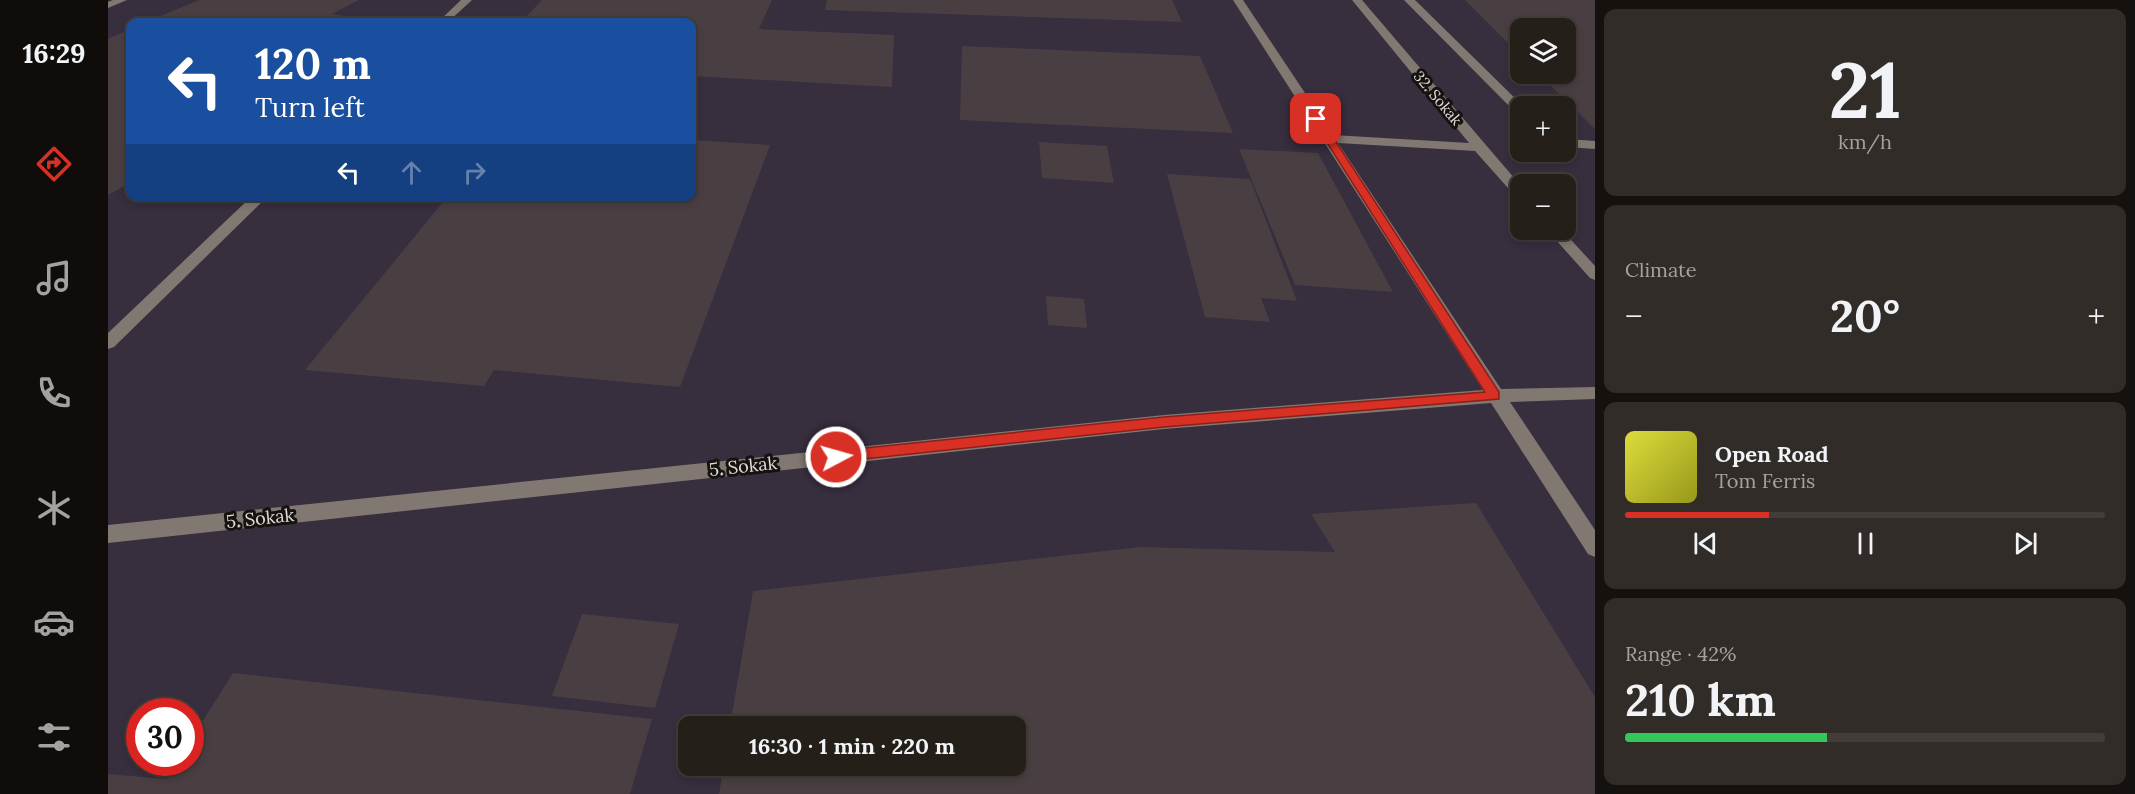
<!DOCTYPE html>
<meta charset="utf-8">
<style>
:root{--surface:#251f1a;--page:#312c27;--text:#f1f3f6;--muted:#a3a2a2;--line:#423d39;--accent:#d93025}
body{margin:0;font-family:Lora,serif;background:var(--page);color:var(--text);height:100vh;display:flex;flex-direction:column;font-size:22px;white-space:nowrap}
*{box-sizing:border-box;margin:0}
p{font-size:20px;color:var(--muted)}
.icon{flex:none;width:33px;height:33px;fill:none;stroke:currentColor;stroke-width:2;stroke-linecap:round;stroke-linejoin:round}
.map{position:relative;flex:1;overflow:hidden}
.side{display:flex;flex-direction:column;gap:9px;padding:9px;background:#14110e;width:540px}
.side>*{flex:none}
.hud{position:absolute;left:18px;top:18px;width:570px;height:183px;border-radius:12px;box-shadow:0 3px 9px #0003,0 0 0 2px var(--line);background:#1a4fa0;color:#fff;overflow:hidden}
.buttons{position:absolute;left:1402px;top:18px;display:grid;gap:12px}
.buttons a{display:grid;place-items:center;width:66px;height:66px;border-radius:12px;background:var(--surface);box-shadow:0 3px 9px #0003,0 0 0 2px var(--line);font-size:30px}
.speed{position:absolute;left:18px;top:698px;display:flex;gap:12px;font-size:30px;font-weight:700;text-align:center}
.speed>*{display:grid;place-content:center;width:78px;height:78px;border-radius:50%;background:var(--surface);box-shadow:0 3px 9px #0003,0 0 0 2px var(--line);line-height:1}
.speed .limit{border:9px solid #d22;background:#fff;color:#111}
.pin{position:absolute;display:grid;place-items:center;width:51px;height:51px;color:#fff;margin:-26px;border-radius:12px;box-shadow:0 3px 9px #0006}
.me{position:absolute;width:66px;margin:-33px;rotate:84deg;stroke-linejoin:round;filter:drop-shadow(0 0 4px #0008)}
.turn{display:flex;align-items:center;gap:21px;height:126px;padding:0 30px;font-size:27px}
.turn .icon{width:78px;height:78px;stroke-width:2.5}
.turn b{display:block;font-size:42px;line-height:51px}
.lanes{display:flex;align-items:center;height:57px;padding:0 30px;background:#0003;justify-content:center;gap:30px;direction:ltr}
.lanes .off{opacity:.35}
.big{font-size:45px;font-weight:700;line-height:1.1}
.side .tile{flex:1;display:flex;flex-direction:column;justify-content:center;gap:9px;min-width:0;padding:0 21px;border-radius:12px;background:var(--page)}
.side .dial{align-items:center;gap:0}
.dial b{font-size:78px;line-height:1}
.song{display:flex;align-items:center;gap:18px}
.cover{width:72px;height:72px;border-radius:9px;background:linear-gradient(135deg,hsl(60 70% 55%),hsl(60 70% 35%))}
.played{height:6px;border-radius:3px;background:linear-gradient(90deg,var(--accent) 30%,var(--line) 30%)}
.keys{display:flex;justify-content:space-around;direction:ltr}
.heat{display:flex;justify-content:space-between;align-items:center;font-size:33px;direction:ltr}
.charge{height:9px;border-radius:4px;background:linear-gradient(90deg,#34c759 42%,var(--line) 0)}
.trip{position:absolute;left:570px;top:716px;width:348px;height:60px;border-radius:12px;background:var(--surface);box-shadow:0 3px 9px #0003,0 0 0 2px var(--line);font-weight:700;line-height:60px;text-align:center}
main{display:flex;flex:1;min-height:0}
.menu{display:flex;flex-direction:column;width:108px;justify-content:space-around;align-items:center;background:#0f0c0a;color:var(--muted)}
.menu .icon{width:42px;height:42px}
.menu .current{color:var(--accent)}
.menu b{font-size:27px;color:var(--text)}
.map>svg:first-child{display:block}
</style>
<main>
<nav class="menu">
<b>16:29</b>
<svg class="icon current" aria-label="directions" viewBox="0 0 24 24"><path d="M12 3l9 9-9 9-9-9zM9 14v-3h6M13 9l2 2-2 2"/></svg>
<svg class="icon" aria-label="music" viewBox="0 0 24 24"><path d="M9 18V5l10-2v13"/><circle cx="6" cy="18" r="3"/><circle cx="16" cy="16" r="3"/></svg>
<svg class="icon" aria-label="phone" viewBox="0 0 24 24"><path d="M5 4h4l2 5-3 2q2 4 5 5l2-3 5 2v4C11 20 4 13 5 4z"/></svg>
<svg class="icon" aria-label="climate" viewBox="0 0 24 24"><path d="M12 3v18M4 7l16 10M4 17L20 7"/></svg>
<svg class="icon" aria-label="car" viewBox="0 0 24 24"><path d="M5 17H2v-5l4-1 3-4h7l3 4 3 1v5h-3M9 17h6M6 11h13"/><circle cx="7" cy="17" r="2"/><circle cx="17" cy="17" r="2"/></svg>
<svg class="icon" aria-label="filters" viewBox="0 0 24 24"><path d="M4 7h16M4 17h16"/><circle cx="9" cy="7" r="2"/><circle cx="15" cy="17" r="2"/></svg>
</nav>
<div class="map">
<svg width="1487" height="794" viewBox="0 0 1487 794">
<rect width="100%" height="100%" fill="#312923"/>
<!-- industrial -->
<path fill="#372e3e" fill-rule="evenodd" d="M 0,0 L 1487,0 L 1487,794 L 0,794 ZM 22,22 L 584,22 L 584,196 L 22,196 ZM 1413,28 L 1458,28 L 1458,74 L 1413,74 ZM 1413,106 L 1458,106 L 1458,152 L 1413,152 ZM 1413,184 L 1458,184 L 1458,230 L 1413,230 ZM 32,711 L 82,711 L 82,762 L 32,762 ZM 580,726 L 908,726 L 908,765 L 580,765 Z"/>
<!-- building -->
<g fill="#493f43">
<path d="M 91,0 L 251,0 L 224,14 L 253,19 L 246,22 L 38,22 Z"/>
<path d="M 434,0 L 664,0 L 651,29 L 786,35 L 784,87 L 584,76 L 584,22 L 413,22 Z"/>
<path d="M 719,0 L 1064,0 L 1074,22 L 717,10 Z"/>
<path d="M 1357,0 L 1487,0 L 1487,129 L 1431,74 L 1458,74 L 1458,28 L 1413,28 L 1413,56 Z"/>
<path d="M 22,29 L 22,183 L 0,195 L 0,39 Z"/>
<path d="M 854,46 L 1092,56 L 1125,133 L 852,120 Z"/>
<path d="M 584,140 L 662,145 L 572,387 L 386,370 L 376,386 L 197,370 L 340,196 L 584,196 Z"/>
<path d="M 931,142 L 999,146 L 1006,183 L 934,178 Z"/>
<path d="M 1131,149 L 1210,153 L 1285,292 L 1187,285 Z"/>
<path d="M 1059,174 L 1142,179 L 1189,301 L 1153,298 L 1162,322 L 1097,317 Z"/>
<path d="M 938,296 L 976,299 L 979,328 L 940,325 Z"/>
<path d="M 1368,503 L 1487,697 L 1487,794 L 611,794 L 616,765 L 908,765 L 908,726 L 622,726 L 645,591 L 1032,547 L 1227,552 L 1203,514 Z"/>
<path d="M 474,614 L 571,624 L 547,708 L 444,696 Z"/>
<path d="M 125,673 L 544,719 L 522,794 L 0,794 L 0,774 L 59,779 L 69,762 L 82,762 L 82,741 Z"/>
</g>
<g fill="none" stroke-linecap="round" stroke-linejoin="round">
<!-- minor -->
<g fill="#817871" fill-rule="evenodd">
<path d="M 5,0 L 19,0 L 0,8 L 0,2 Z"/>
<path d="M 353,0 L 364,0 L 340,22 L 330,22 Z"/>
<path d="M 1125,0 L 1135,0 L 1225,135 L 1361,143 L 1244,0 L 1254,0 L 1413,186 L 1413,198 L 1408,197 L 1367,151 L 1230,143 L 1393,389 L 1487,387 L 1487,399 L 1402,402 L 1487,530 L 1487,557 L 1480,554 L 1383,403 L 1056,429 L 0,543 L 0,525 L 1056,415 L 1375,390 Z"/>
<path d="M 1296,0 L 1307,0 L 1415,106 L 1413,106 L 1413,115 L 1409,114 Z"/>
<path d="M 1458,139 L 1487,141 L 1487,149 L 1458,147 Z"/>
<path d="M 144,196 L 160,196 L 6,347 L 0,349 L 0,333 Z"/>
<path d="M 1439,230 L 1454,230 L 1487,266 L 1487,280 L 1482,278 Z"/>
</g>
</g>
<!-- route -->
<path fill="#d93025" stroke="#8d1f18" stroke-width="1.5" d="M 1205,117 L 1213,119 L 1391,392 L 1391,399 L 1056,427 L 728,462 L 722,461 L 720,457 L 722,453 L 728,451 L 1056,417 L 1377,392 L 1204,119 Z"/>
<g text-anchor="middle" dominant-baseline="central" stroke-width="6" stroke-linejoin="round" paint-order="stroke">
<!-- far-street labels -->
<g font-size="15" fill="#e0dbd7" stroke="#161210">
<text transform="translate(1330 98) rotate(50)">32. Sokak</text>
</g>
<!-- street labels -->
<g font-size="18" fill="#e0dbd7" stroke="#161210">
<text transform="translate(635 466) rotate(-6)">5. Sokak</text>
<text transform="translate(152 518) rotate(-6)">5. Sokak</text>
</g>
</g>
</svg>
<div class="buttons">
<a><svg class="icon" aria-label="layers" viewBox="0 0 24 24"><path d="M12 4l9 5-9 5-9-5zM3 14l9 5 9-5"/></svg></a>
<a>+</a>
<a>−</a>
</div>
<div class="speed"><div class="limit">30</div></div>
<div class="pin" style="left:1208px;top:119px;background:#d93025"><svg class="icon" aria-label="arrive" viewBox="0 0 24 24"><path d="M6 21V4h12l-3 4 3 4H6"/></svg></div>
<svg class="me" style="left:728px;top:457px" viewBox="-20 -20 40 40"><circle r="17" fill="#d93025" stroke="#fff" stroke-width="3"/><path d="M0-11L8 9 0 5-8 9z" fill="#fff"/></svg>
<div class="trip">16:30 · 1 min · 220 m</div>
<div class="hud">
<div class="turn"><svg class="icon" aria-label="left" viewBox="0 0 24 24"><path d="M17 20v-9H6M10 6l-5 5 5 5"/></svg><div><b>120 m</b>Turn left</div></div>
<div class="lanes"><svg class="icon" aria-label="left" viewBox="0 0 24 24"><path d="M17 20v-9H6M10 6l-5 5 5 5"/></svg><svg class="icon off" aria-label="ahead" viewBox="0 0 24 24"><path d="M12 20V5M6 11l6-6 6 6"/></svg><svg class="icon off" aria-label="right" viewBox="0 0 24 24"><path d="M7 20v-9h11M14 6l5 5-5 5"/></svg></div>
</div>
</div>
<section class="side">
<div class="tile dial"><b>21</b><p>km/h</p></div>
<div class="tile"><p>Climate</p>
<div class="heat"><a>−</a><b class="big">20°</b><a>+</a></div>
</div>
<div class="tile">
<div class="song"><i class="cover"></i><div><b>Open Road</b><p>Tom Ferris</p></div></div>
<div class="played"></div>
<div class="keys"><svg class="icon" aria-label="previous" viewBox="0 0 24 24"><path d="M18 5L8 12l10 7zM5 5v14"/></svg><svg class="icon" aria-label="pause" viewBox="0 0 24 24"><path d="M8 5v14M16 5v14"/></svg><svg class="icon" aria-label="next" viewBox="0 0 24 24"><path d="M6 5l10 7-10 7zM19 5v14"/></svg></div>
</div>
<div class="tile"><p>Range · 42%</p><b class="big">210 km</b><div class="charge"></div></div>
</section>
</main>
